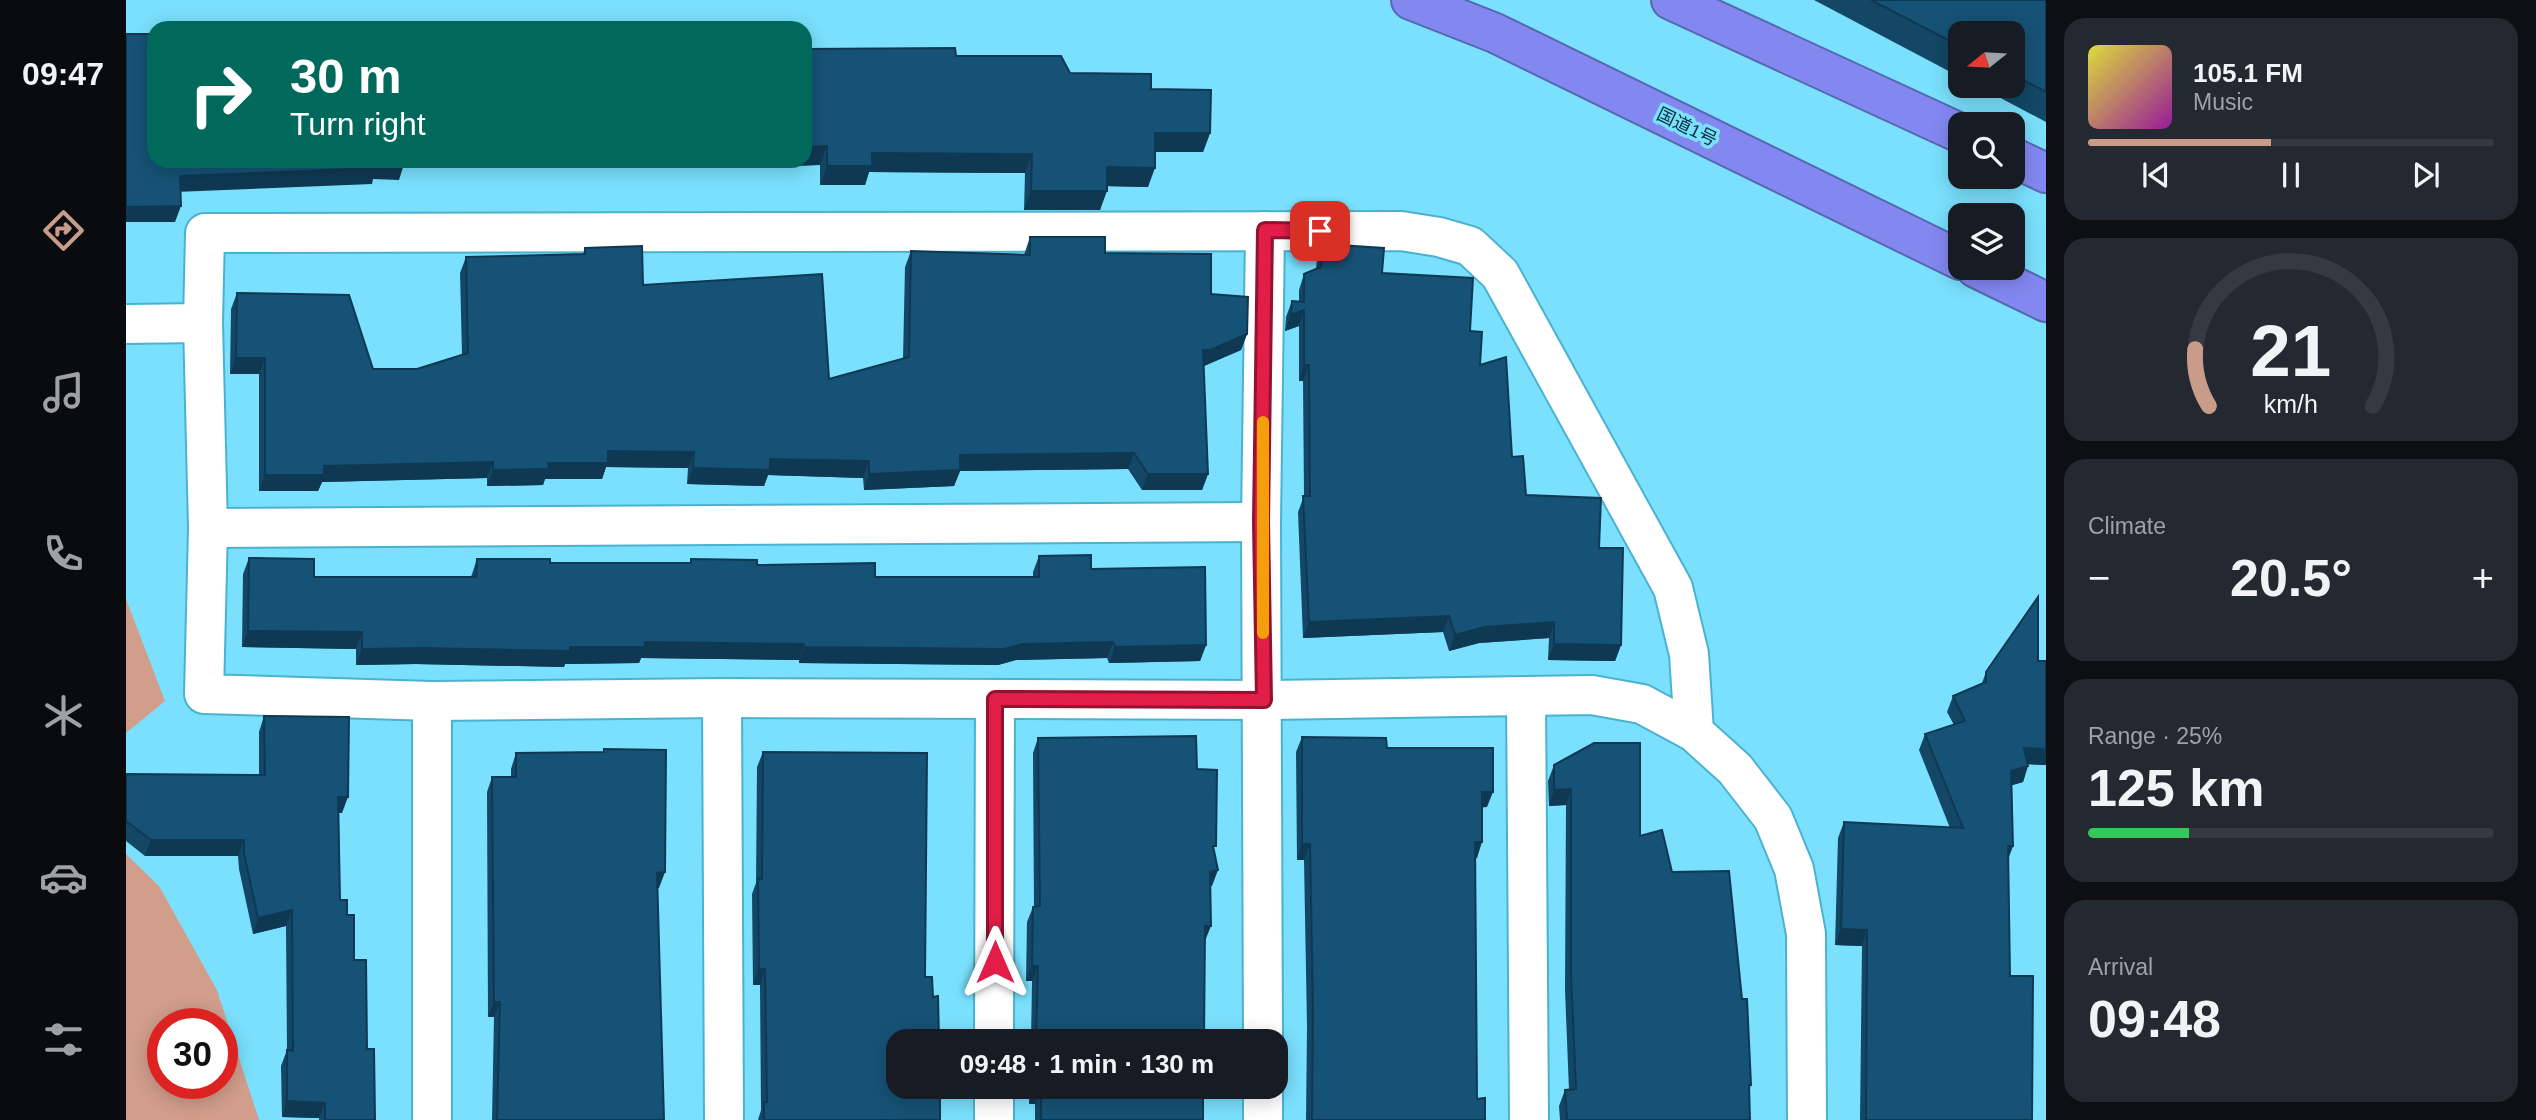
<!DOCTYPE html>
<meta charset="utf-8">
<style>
:root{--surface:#171b24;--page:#242831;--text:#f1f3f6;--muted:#9ea1a6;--line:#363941;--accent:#c89c89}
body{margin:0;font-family:Helvetica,"Noto Sans JP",sans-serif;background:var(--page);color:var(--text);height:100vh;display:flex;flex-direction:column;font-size:26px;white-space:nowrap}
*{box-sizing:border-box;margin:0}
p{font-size:23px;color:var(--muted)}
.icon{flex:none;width:38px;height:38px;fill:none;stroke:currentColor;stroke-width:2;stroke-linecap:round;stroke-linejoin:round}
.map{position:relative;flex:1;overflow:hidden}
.panel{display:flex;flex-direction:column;gap:18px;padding:18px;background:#0d0f14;width:490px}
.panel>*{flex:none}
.hud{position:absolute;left:21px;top:21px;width:665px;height:147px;border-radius:21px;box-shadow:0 4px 18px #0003;background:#00695c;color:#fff;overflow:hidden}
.needle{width:46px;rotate:252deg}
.buttons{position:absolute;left:1822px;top:21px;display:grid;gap:14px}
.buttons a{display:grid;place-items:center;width:77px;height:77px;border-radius:14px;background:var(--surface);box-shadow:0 4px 18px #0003;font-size:35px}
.speed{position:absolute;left:21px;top:1008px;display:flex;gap:14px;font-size:35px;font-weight:700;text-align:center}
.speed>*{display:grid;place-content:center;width:91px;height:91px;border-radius:50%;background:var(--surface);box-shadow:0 4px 18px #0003;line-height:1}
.speed .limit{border:10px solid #d22;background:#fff;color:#111}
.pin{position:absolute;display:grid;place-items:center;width:60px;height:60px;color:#fff;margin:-30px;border-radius:14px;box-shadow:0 4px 10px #0006}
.me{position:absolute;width:77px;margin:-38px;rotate:0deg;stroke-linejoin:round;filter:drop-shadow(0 0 5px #0008)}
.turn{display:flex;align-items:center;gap:24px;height:147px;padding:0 28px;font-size:32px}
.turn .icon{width:91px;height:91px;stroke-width:2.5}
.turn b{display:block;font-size:49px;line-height:60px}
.big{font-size:52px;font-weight:700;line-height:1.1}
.panel .card{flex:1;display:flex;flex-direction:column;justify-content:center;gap:10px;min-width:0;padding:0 24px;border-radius:21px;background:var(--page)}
.panel .dial{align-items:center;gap:0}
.dial svg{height:182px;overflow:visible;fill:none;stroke:var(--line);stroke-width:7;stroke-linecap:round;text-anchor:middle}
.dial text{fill:var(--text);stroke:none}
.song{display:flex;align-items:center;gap:21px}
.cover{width:84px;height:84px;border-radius:10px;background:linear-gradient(135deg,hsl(60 70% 55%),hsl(300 70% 35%))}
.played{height:7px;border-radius:4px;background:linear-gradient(90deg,var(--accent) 45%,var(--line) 45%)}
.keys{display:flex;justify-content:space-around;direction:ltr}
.heat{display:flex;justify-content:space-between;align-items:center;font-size:38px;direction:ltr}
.charge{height:10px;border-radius:5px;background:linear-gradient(90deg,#34c759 25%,var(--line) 0)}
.trip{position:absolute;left:760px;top:1029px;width:402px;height:70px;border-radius:21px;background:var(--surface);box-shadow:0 4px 18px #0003;font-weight:700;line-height:70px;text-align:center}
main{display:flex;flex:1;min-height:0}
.dock{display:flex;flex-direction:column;width:126px;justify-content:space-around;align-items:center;background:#090b0e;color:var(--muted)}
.dock .icon{width:49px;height:49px}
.dock .on{color:var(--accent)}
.dock b{font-size:32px;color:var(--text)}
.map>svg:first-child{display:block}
</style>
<main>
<nav class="dock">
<b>09:47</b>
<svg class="icon on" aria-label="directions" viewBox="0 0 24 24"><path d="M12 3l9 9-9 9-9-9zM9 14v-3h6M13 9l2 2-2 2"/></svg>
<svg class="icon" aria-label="music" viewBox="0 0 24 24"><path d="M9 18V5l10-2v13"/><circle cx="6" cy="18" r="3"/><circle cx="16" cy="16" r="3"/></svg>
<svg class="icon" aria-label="phone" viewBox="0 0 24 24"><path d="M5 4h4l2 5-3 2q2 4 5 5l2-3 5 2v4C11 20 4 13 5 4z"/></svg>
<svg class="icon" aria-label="climate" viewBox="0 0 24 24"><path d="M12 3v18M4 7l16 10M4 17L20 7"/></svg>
<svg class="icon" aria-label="car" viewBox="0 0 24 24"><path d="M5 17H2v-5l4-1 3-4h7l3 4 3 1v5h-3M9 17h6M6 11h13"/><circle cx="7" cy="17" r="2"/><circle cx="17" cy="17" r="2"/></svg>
<svg class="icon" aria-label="filters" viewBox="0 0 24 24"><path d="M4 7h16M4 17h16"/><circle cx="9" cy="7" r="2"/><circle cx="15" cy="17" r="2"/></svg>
</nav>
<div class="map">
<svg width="1920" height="1120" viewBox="0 0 1920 1120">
<rect width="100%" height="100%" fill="#7ae0fd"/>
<!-- green -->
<g fill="#d29e8c" fill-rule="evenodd">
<path d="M 0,599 L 39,701 L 0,733 Z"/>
<path d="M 0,854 L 33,886 L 91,990 L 133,1120 L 0,1120 ZM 37,1024 L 96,1024 L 96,1083 L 37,1083 Z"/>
</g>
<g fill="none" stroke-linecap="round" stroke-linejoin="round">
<defs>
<g id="street">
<path d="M 0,324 L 77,323"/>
<path d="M 82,528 L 1135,522"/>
<path d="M 1400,696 L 1403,1120"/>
<path d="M 596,698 L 598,1120"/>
<path d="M 1568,732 L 1563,654 L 1547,588 L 1374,274 L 1344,246 L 1313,237 L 1275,231 L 79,233 L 77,323 L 82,528 L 78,694 L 306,701 L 596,698 L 1138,700 L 1466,695 L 1516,704 L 1568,732 L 1609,769 L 1647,818 L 1668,869 L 1680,934 L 1681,1120"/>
<path d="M 868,1041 L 869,699"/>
<path d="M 1137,1041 L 1135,522 L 1139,231"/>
<path d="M 306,1120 L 306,701"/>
<path d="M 868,1120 L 868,1087"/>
<path d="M 1137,1120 L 1137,1087"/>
</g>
<g id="highway">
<path d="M 1285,0 L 1369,33 L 1834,260"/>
<path d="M 1545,0 L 1834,133"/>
<path d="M 1886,157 L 1920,173"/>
<path d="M 1850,268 L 1920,302"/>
</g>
</defs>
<!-- street casing -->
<use href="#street" stroke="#4ab2cf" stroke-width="42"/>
<!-- highway casing -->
<use href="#highway" stroke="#5568b0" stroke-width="42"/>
<!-- street -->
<use href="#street" stroke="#fff" stroke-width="38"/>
<!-- highway -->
<use href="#highway" stroke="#8388f1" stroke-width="38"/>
</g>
<!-- wall -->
<g fill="#134765">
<path d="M 1688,0 L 1920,0 L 1920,122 L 1852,86 L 1886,86 L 1886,33 L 1834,33 L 1834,77 Z"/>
<path d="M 830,56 L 944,73 L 1025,89 L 1084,133 L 1077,152 L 1029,152 L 1022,187 L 981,186 L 974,210 L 898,210 L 899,173 L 743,172 L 739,185 L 694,185 L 694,165 L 600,168 L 599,161 L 679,161 Z"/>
<path d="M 904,237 L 979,253 L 1085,294 L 1121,334 L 1115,350 L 1078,366 L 1082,474 L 1076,490 L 1016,490 L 1002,469 L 834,471 L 828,486 L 738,490 L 737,478 L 642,475 L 638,486 L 561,484 L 562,468 L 480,467 L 476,479 L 419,479 L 417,485 L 361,486 L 361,478 L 196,482 L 192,491 L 133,491 L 133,374 L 104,374 L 105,309 L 111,293 L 247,369 L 291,369 L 336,355 L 334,273 L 340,257 L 457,254 L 459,248 L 517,285 L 703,379 L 777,359 L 779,267 L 785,251 L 898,255 Z"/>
<path d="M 1197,244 L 1256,273 L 1344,331 L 1354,365 L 1400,495 L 1473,548 L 1495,645 L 1489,661 L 1422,660 L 1423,638 L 1353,643 L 1323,651 L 1317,632 L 1177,638 L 1172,512 L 1178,496 L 1177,381 L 1173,381 L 1173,326 L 1159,331 L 1160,317 L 1166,301 L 1173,302 L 1173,290 L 1178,274 L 1190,269 L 1191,260 Z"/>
<path d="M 913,556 L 965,569 L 1080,645 L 1074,661 L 983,663 L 981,658 L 890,660 L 872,665 L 673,663 L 673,660 L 515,658 L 513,663 L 439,664 L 438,667 L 290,664 L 230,665 L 230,649 L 116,647 L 117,574 L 123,558 L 188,577 L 345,577 L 351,559 L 424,563 L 564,563 L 565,559 L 749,577 L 907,577 L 907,572 Z"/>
<path d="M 1912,661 L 1920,661 L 1920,765 L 1902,764 L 1897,782 L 1886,785 L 1887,846 L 1882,858 L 1884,976 L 1906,1120 L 1734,1120 L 1736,946 L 1709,945 L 1712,838 L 1718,822 L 1824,828 L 1793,750 L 1799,734 L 1828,725 L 1821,712 L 1827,696 L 1856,683 L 1860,672 Z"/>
<path d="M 138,716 L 216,813 L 213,813 L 214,900 L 221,915 L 241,1049 L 249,1120 L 193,1120 L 193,1118 L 156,1117 L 155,1066 L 161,1050 L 160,926 L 127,934 L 113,869 L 112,856 L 19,856 L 0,841 L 0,774 L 133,775 L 133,732 Z"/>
<path d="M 1176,737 L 1261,748 L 1361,807 L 1356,807 L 1351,858 L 1349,858 L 1351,1099 L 1359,1120 L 1180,1120 L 1181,1026 L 1178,860 L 1171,860 L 1170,752 Z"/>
<path d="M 912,738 L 1071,769 L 1088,851 L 1086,886 L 1084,886 L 1079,941 L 1078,1041 L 905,1041 L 906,981 L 900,981 L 901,922 L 907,907 L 908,907 L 907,753 Z"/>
<path d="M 478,749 L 533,888 L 531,888 L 538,1120 L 366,1120 L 368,1017 L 362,1017 L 361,792 L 366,777 L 385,777 L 385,769 L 390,753 L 477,752 Z"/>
<path d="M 637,752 L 799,977 L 814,1120 L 632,1120 L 635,1110 L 634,985 L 627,985 L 626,894 L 630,883 L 631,767 Z"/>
<path d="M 1428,765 L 1514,836 L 1546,872 L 1625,1085 L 1623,1091 L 1624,1120 L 1434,1120 L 1433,1106 L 1439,1090 L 1443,1090 L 1439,990 L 1440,805 L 1423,806 L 1422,781 Z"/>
<path d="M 903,1087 L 1077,1087 L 1077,1120 L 909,1120 L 909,1104 L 903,1104 Z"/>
</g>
<!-- shaded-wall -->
<g fill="#0f3952">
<path d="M 1029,133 L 1084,133 L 1077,152 L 1022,152 Z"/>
<path d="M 701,146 L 694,165 L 600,168 L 602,161 L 679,161 L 679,147 Z"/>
<path d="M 746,153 L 906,154 L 899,173 L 743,172 L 739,185 L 694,185 L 701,166 Z"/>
<path d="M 251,164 L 278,164 L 273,180 L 247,179 L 246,184 L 49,192 L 54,176 Z"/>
<path d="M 981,167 L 1029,168 L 1022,187 L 974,186 Z"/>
<path d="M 905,191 L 981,191 L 974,210 L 898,210 Z"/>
<path d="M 55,206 L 49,222 L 0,222 L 0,207 Z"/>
<path d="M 1178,310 L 1173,326 L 1159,331 L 1165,315 Z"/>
<path d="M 1121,334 L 1115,350 L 1078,366 L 1077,350 Z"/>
<path d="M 110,358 L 139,358 L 133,374 L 104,374 Z"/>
<path d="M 1178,365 L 1183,365 L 1177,381 L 1173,381 Z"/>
<path d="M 482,451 L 568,452 L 562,468 L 480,467 L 476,479 L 419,479 L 417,485 L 361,486 L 367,470 L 422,463 Z"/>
<path d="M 1008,453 L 1002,469 L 834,471 L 828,486 L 738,490 L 743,474 L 834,455 Z"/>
<path d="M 644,459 L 743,461 L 737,478 L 642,475 L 638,486 L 561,484 L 567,468 Z"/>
<path d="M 367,462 L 361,478 L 196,482 L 192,491 L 133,491 L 139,475 L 198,466 Z"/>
<path d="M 1022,474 L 1082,474 L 1076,490 L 1016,490 Z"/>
<path d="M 1323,616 L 1317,632 L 1177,638 L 1183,622 Z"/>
<path d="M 1428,622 L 1423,638 L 1353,643 L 1323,651 L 1329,635 L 1359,627 Z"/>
<path d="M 122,631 L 236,632 L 230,649 L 116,647 Z"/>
<path d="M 519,642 L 678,644 L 673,660 L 515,658 L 513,663 L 439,664 L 438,667 L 290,664 L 230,665 L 236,649 Z"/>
<path d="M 987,642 L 981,658 L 890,660 L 872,665 L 673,663 L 678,647 Z"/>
<path d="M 1428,644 L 1495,645 L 1489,661 L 1422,660 Z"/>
<path d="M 1080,645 L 1074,661 L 983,663 L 989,647 Z"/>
<path d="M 1898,748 L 1920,749 L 1920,765 L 1892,764 Z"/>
<path d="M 1902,766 L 1897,782 L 1880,787 L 1885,771 Z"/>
<path d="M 1445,789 L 1440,805 L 1423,806 L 1428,790 Z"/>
<path d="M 1356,792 L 1367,792 L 1361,807 L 1351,808 Z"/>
<path d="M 212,797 L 222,797 L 216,813 L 207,813 Z"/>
<path d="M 25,840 L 118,840 L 112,856 L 19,856 Z"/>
<path d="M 1349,842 L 1356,842 L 1351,858 L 1343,858 Z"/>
<path d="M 1176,844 L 1184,844 L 1178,860 L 1171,860 Z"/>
<path d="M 1882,846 L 1887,846 L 1881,862 Z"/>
<path d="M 1092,870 L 1086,886 L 1078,887 L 1084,872 Z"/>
<path d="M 539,872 L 533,888 L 525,888 L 531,873 Z"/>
<path d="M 166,910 L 160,926 L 127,934 L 132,918 Z"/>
<path d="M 1079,926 L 1085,926 L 1079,941 L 1073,941 Z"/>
<path d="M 1715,929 L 1741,930 L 1736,946 L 1709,945 Z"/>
<path d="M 906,966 L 912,966 L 906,981 L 900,981 Z"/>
<path d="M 633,969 L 639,969 L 634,985 L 627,985 Z"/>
<path d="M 368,1002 L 374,1002 L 368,1017 L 362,1017 Z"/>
<path d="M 908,1088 L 915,1088 L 909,1104 L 903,1104 Z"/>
<path d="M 161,1101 L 199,1103 L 193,1118 L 156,1117 Z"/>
</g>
<!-- building -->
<g fill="#165275" stroke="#0f3952" stroke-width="2">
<path d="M 1745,0 L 1920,0 L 1920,92 L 1886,74 L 1886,33 L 1834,33 L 1834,46 Z"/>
<path d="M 0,34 L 28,34 L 28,161 L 278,161 L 278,164 L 251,164 L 251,168 L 54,176 L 55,206 L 0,207 Z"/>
<path d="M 829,48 L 830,56 L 935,56 L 944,73 L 1025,74 L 1025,89 L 1085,90 L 1084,133 L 1029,133 L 1029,168 L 981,167 L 981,191 L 905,191 L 906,154 L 746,153 L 746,166 L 701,166 L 701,146 L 679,147 L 679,49 Z"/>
<path d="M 904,237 L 979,237 L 979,253 L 1085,254 L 1085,294 L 1122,297 L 1121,334 L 1084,350 L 1077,350 L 1082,474 L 1022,474 L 1008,453 L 834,455 L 834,470 L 743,474 L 743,461 L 644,459 L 644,470 L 567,468 L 568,452 L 482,451 L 482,463 L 422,463 L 423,469 L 367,470 L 367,462 L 198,466 L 198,475 L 139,475 L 139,358 L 110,358 L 111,293 L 223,295 L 247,369 L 291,369 L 342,353 L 340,257 L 459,254 L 459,248 L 516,246 L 517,285 L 696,274 L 703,379 L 783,357 L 785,251 L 904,255 Z"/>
<path d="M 1197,244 L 1258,248 L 1256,273 L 1347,278 L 1344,331 L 1356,332 L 1354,365 L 1380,357 L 1386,457 L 1397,456 L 1400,495 L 1475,498 L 1473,548 L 1497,548 L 1495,645 L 1428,644 L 1428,622 L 1359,627 L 1329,635 L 1323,616 L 1183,622 L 1177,496 L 1184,496 L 1183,365 L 1178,365 L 1178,310 L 1165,315 L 1166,301 L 1178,302 L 1178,274 L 1195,267 Z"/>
<path d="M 965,555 L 965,569 L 1079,567 L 1080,645 L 989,647 L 987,642 L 896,644 L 878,649 L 678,647 L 678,644 L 519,642 L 519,647 L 444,647 L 444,651 L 296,648 L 236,649 L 236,632 L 122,631 L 123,558 L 188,559 L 188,577 L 350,577 L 351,559 L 424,559 L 424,563 L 565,563 L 565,559 L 631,560 L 631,565 L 749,563 L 749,577 L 913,577 L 913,556 Z"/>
<path d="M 1912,597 L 1912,661 L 1920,661 L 1920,749 L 1898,748 L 1902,766 L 1885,771 L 1887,846 L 1882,846 L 1884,976 L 1907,976 L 1906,1120 L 1740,1120 L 1741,930 L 1715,929 L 1718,822 L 1837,828 L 1799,734 L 1839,721 L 1827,696 L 1860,682 L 1860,672 Z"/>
<path d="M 138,716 L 223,717 L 222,797 L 212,797 L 214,900 L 221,900 L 221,915 L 228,915 L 228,960 L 240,960 L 241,1049 L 248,1049 L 249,1120 L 199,1120 L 199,1103 L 161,1101 L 161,1050 L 167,1051 L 166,910 L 132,918 L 118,853 L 118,840 L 25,840 L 0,821 L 0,774 L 139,775 Z"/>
<path d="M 1070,736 L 1071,769 L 1091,770 L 1090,846 L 1087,846 L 1092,870 L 1084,872 L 1085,926 L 1079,926 L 1078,1041 L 910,1041 L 912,966 L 906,966 L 907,907 L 914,906 L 912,738 Z"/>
<path d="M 1176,737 L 1260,738 L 1261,748 L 1367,748 L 1367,792 L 1356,792 L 1356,842 L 1349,842 L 1351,1099 L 1359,1098 L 1359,1120 L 1186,1120 L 1187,1010 L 1184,844 L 1176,844 Z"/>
<path d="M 1468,743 L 1514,743 L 1514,836 L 1536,830 L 1546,872 L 1603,871 L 1616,999 L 1621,999 L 1625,1085 L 1623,1085 L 1624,1120 L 1441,1120 L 1439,1090 L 1450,1089 L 1445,974 L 1445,789 L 1428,790 L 1428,765 Z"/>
<path d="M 478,749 L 540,750 L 539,872 L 531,873 L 538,1120 L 371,1120 L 374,1002 L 368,1002 L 366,777 L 390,777 L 390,753 L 478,752 Z"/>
<path d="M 637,752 L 801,753 L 799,977 L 806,977 L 807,997 L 812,996 L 813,1041 L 772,1041 L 772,1087 L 814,1087 L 814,1120 L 638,1120 L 638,1102 L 641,1102 L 639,969 L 633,969 L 632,879 L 636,879 Z"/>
<path d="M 908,1087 L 1077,1087 L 1077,1120 L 915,1120 L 915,1088 L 908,1088 Z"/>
</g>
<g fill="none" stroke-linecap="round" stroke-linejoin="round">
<defs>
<path id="route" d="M 869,962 L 869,699 L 1138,700 L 1135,522 L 1139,230 L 1194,231"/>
</defs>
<!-- route casing -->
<use href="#route" stroke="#92132f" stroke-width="18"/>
<!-- route -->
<use href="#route" stroke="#e11d48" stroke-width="12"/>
<!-- slow -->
<path stroke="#f59e0b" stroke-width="12" d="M 1137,422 L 1137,633"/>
</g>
<g text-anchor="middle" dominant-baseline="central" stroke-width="7" stroke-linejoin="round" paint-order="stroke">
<!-- street labels -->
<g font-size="18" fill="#002c38" stroke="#7ae0fd">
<text transform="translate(1561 127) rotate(26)">国道1号</text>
</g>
</g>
</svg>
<div class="buttons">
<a><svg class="needle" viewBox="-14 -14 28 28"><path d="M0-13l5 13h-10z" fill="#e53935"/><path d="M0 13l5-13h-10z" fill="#9ea1a6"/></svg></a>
<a><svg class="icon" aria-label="search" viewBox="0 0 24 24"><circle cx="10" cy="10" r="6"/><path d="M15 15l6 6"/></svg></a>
<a><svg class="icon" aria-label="layers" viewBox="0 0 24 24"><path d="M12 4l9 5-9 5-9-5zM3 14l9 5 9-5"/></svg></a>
</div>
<div class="speed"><div class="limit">30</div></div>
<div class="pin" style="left:1194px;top:231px;background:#d93025"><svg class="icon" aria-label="arrive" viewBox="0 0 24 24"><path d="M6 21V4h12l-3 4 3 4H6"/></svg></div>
<svg class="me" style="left:869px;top:962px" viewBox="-20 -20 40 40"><path d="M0-17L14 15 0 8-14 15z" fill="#e11d48" stroke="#fff" stroke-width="4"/></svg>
<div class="trip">09:48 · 1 min · 130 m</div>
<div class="hud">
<div class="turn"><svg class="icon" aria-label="right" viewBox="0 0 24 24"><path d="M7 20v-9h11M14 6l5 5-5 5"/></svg><div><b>30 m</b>Turn right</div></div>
</div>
</div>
<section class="panel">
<div class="card">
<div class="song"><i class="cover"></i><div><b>105.1 FM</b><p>Music</p></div></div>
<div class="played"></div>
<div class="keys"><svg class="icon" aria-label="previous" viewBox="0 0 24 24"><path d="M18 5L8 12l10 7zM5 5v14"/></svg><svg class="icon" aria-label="pause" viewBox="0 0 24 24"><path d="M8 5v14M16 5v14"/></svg><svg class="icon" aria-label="next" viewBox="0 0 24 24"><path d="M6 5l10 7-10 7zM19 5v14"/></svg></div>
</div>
<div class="card dial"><svg viewBox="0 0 100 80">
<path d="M14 69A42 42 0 1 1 86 69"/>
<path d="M14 69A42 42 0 0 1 8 44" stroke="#c89c89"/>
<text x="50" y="56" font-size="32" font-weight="700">21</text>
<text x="50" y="72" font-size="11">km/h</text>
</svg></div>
<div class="card"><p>Climate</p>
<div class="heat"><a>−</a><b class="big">20.5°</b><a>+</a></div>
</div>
<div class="card"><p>Range · 25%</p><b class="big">125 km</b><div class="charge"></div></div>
<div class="card"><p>Arrival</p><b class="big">09:48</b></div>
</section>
</main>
